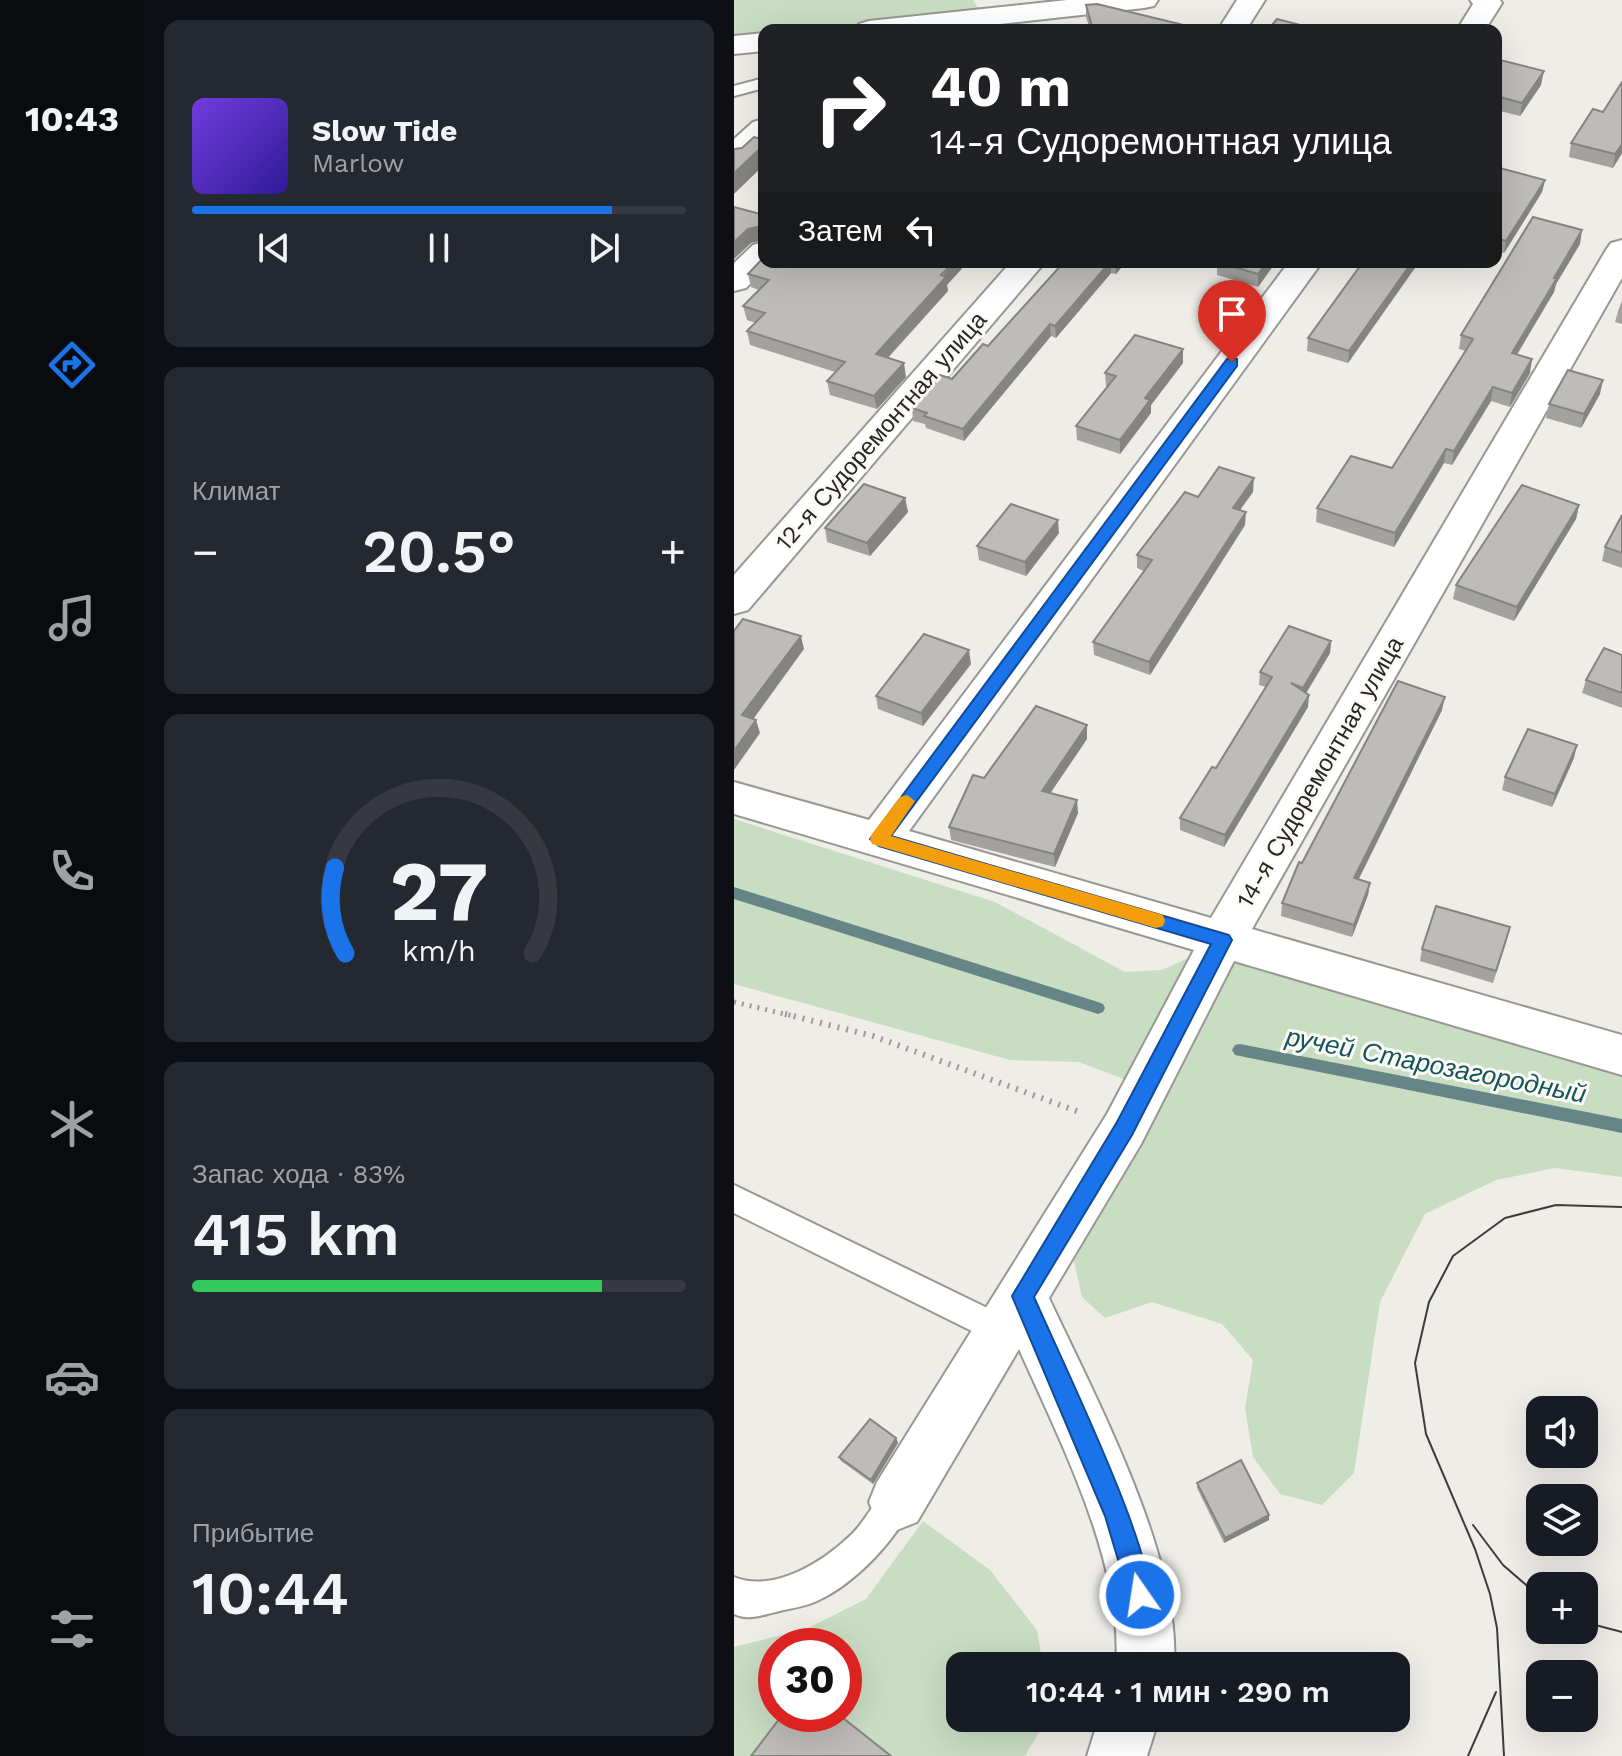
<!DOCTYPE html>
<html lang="ru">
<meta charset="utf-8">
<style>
:root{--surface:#171b24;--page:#242831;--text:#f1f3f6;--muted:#9ea1a6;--line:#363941;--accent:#1a73e8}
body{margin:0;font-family:"Work Sans",sans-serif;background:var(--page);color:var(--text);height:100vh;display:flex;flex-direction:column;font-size:30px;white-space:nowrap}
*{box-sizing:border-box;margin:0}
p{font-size:26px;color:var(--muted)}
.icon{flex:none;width:44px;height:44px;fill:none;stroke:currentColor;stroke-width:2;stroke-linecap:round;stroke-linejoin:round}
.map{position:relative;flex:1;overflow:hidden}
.side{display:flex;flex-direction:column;gap:20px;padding:20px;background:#0d0f14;width:590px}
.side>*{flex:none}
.guide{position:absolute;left:24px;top:24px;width:744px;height:244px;border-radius:16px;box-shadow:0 8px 32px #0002;background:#202124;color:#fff;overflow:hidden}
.buttons{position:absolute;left:792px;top:1396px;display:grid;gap:16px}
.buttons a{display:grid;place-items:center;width:72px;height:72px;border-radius:16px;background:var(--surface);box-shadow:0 8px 32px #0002;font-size:40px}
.speed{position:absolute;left:24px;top:1628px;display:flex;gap:16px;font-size:40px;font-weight:700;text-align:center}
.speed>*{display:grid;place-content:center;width:104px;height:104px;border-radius:50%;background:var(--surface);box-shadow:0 8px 32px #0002;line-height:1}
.speed .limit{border:12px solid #d22;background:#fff;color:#111}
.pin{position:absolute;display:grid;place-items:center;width:68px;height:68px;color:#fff;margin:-82px -34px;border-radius:50% 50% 50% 0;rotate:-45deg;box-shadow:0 0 8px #0007}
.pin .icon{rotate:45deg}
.me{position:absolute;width:88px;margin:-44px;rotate:347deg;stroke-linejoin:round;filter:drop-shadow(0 0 6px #0008)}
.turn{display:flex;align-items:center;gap:28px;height:168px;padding:0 40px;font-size:36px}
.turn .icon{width:104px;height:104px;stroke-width:2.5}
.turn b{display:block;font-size:56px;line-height:68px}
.then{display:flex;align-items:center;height:76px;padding:0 40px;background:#0003;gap:16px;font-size:30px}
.big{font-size:60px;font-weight:600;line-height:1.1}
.side .tile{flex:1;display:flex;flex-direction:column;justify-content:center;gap:12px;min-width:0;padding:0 28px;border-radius:16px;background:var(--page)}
.side .dial{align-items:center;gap:0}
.dial svg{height:208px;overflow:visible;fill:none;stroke:var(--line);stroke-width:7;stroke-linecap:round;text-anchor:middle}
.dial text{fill:var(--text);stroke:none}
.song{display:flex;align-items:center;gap:24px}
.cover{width:96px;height:96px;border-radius:12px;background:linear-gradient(135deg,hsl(260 70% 55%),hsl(250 70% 35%))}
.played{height:8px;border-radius:4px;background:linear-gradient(90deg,var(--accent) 85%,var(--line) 85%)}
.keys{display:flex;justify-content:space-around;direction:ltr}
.heat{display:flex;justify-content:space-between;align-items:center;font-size:44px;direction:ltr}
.charge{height:12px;border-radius:6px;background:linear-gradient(90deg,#34c759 83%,var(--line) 0)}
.trip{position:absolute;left:212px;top:1652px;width:464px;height:80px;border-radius:16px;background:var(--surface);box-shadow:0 8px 32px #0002;font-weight:600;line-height:80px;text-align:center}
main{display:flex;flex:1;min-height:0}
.dock{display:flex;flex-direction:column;width:144px;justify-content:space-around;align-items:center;background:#090b0e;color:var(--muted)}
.dock .icon{width:56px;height:56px}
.dock .current{color:var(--accent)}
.dock b{font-size:36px;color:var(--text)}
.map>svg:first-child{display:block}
</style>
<main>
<nav class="dock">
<b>10:43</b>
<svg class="icon current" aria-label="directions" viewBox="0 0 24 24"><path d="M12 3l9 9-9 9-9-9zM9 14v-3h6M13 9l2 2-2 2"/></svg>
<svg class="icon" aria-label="music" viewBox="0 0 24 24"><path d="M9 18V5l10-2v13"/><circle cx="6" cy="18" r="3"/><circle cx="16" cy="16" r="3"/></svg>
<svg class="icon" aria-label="phone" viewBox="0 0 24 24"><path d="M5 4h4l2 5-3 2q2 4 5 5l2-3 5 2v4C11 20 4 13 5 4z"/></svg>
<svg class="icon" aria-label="climate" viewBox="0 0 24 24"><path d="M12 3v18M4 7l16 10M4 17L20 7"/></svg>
<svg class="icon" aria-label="car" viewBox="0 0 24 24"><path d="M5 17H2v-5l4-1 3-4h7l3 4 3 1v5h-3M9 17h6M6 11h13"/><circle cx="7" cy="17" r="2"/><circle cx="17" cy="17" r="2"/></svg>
<svg class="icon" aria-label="filters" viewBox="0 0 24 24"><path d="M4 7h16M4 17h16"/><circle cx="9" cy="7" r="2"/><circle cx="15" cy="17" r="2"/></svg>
</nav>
<section class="side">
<div class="tile">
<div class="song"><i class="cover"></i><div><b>Slow Tide</b><p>Marlow</p></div></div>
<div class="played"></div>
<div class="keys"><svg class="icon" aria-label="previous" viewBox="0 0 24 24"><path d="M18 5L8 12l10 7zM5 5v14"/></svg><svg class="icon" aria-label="pause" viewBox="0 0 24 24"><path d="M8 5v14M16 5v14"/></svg><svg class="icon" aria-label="next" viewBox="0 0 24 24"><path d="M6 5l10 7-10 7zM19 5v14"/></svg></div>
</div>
<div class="tile"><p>Климат</p>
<div class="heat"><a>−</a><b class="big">20.5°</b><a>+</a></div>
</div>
<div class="tile dial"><svg viewBox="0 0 100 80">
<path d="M14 69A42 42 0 1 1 86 69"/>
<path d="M14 69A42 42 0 0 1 10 36" stroke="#1a73e8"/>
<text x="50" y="56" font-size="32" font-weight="700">27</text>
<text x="50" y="72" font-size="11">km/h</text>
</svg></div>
<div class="tile"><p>Запас хода · 83%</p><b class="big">415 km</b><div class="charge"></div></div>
<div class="tile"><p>Прибытие</p><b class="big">10:44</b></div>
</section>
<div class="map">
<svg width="888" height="1756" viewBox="0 0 888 1756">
<rect width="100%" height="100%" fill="#efede8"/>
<!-- green -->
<g fill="#c9ddc3">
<path d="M 0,0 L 239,0 L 245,9 L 76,30 L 30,30 L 30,36 L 0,39 Z"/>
<path d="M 0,819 L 261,902 L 391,972 L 428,970 L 452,959 L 504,960 L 888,1066 L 888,1177 L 821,1168 L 762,1180 L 691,1214 L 646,1302 L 620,1473 L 588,1505 L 546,1494 L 519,1457 L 511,1408 L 519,1360 L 488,1324 L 418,1302 L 371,1318 L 348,1297 L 340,1261 L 412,1115 L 397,1082 L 345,1062 L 276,1060 L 0,984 Z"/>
<path d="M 189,1521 L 256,1570 L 303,1630 L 309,1666 L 226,1666 L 226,1718 L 313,1718 L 291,1756 L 151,1756 L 99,1714 L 110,1714 L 110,1646 L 42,1646 L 42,1714 L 63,1714 L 31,1756 L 0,1756 L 0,1647 L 72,1629 L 132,1599 Z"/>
</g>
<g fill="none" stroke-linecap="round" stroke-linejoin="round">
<!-- stream -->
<g fill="#658587" fill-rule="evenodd">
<path d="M 0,887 L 364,1002 L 369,1004 L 371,1008 L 369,1012 L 364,1014 L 0,899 Z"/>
<path d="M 506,1044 L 888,1119 L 888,1133 L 506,1056 L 501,1055 L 498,1050 L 501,1045 Z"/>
</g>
<defs>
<g id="lane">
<path d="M 30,78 L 30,88 L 0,96 L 0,86 Z"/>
<path d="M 0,1185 L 278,1320 L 282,1330 L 278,1340 L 267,1345 L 256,1340 L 0,1213 Z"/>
<path d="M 163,1486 L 175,1490 L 179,1502 C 164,1539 121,1583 85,1600 C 72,1607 56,1608 42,1612 C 27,1615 15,1621 0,1614 L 0,1577 C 39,1593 88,1563 117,1535 C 134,1519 141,1495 163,1486 Z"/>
</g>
<g id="street">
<path d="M 333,0 L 424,0 L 420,6 L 410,8 L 213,30 L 121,30 L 125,24 L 135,21 Z"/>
<path d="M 503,0 L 531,0 L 512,30 L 484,30 Z"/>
<path d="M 736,0 L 766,0 L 768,3 L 751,30 L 723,30 L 739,4 Z"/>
<path d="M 30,33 L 30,51 L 0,54 L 0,36 Z"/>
<path d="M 30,119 L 30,144 L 11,163 L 0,165 L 0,139 L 19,122 Z"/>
<path d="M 888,240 L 888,278 L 518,929 L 888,1035 L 888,1075 L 500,961 L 407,1144 L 315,1298 C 362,1399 447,1556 440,1666 L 382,1666 C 390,1565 326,1441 285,1349 L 183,1522 L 163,1530 L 143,1522 L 135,1502 L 143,1482 L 373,1114 L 460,950 L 0,814 L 0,782 L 135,820 L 555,262 L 588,262 L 175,831 L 477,918 L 872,250 L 877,243 Z"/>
<path d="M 30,242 L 30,262 L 38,262 L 12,288 L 0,291 L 0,263 L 19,245 Z"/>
<path d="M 277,262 L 311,262 L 14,610 L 0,614 L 0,575 Z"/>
<path d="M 365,1718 L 425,1718 L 413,1756 L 353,1756 Z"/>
</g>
</defs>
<!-- lane casing -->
<use href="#lane" stroke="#999793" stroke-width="4"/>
<!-- street casing -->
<use href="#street" stroke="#999793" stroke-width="4"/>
<!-- path-far1 -->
<path stroke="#9c9a97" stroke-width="5" stroke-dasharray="2 6" stroke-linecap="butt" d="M 0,1002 L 59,1016"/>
<!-- path -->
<path stroke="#9c9a97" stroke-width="6" stroke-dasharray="2 7" stroke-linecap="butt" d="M 51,1014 L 139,1036 L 348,1113"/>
<!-- lane -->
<use href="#lane" fill="#fff" fill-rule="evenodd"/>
<!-- street -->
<use href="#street" fill="#fff" fill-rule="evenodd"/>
<!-- tram -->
<g stroke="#3e3d3c" stroke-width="2">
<path d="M 739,1525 L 769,1565 L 806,1597"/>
<path d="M 850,1622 L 888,1632"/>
<path d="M 734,1756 L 762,1692"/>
<path d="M 770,1756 L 763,1628 L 756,1594 L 741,1549 L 692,1434 L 681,1363 L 695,1302 L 719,1256 L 771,1218 L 822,1205 L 888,1207"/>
</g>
</g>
<!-- wall -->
<g fill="#a3a29e">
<path d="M 352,5 L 470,30 L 356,30 L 352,17 Z"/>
<path d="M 762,59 L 807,85 L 786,116 L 762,110 Z"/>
<path d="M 869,112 L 888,153 L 879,168 L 835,157 L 837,143 Z"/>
<path d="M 762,167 L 811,180 L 808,192 L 770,253 L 762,251 Z"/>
<path d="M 846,244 L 822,284 L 820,292 L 783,355 L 796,373 L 776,407 L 757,401 L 718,465 L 710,463 L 660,547 L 582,522 L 583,508 L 658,468 L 732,351 L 725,349 L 727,335 Z"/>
<path d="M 330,262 L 392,262 L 382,274 L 377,273 L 322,338 L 317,336 L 230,441 L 192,428 L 191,424 L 179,421 L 178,408 L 218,379 L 254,346 Z"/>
<path d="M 483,262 L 542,262 L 524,287 L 483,275 Z"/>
<path d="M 629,262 L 685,262 L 614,363 L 573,351 L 574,338 Z"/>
<path d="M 14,274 L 213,285 L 214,291 L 154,358 L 172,377 L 143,409 L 96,395 L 93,381 L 101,372 L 16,345 L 13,331 L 22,323 L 13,320 L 9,306 L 25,290 L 17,287 Z"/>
<path d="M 888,301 L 888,324 L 881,322 L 885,308 Z"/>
<path d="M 449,349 L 449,363 L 417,405 L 417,413 L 386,454 L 343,440 L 342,426 L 373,387 L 372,386 L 371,373 Z"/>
<path d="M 866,394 L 847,428 L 812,418 L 815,404 Z"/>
<path d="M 519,492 L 506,510 L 511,525 L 416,675 L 360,655 L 359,642 L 410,571 L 403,568 L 403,555 L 464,497 Z"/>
<path d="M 171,498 L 174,512 L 136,556 L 93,542 L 91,528 Z"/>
<path d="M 845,505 L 842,519 L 780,621 L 719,599 L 722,585 Z"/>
<path d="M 888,515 L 888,568 L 868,561 L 871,547 Z"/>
<path d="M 325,533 L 292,576 L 245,560 L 243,546 Z"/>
<path d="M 597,641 L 596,653 L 572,693 L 574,707 L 490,847 L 446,830 L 446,818 L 482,768 L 532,687 L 525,685 L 526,672 Z"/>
<path d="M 888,655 L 888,708 L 848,693 L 852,680 Z"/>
<path d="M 237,664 L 189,726 L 144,709 L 142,696 Z"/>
<path d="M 708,710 L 624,879 L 636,883 L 634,895 L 618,937 L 547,916 L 548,903 L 568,863 Z"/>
<path d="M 353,739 L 316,793 L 344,813 L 321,867 L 217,840 L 215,827 L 250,778 Z"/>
<path d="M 840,758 L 818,807 L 768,790 L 771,777 Z"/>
<path d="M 773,940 L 759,983 L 686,961 L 688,949 Z"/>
<path d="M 162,1438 L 164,1443 L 139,1484 L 107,1461 L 105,1457 Z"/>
<path d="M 463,1483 L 535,1520 L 490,1543 L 463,1488 Z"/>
</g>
<!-- shaded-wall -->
<g fill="#858481">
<path d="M 810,71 L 807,85 L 786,116 L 788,103 Z"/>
<path d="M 888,144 L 888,153 L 879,168 L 881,154 Z"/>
<path d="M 30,145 L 30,165 L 0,194 L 0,173 Z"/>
<path d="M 811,180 L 808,192 L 770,253 L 772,241 Z"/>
<path d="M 29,226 L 30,240 L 17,243 L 0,259 L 0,242 L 14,229 Z"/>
<path d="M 848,230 L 846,244 L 822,284 L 820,292 L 775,367 L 778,353 L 820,278 Z"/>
<path d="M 220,262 L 234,262 L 213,285 L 214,291 L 144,368 L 142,354 Z"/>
<path d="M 376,262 L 377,262 L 377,273 L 322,338 L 321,326 Z"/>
<path d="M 381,262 L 392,262 L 382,274 Z"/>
<path d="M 533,262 L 542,262 L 524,287 L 524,274 Z"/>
<path d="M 678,262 L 685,262 L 614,363 L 615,351 Z"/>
<path d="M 316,324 L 317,336 L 230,441 L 229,429 Z"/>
<path d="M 449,349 L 449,363 L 417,405 L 417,413 L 386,454 L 386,440 L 411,398 Z"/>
<path d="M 798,359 L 796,373 L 776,407 L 778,393 Z"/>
<path d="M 170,363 L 172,377 L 143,409 L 140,396 Z"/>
<path d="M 869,380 L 866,394 L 847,428 L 850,414 Z"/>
<path d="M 759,387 L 757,401 L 718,465 L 720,451 Z"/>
<path d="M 712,449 L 710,463 L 660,547 L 661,533 Z"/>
<path d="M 520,478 L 519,492 L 498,521 L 499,508 Z"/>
<path d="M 171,498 L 174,512 L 136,556 L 133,543 Z"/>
<path d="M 845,505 L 842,519 L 780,621 L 783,607 Z"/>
<path d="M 512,512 L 511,525 L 416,675 L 415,662 Z"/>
<path d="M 324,520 L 325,533 L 292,576 L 291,562 Z"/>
<path d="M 67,636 L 70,649 L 12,729 L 8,715 Z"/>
<path d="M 597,641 L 596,653 L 568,700 L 569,688 Z"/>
<path d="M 235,650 L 237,664 L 189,726 L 187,713 Z"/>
<path d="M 575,695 L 574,707 L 490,847 L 491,835 Z"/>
<path d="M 711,697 L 708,710 L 619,891 L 620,878 Z"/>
<path d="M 22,720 L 26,733 L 0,770 L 0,751 Z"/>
<path d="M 353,725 L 353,739 L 309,804 L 308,791 Z"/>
<path d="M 843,745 L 840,758 L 818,807 L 821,794 Z"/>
<path d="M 343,800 L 344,813 L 321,867 L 320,854 Z"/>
<path d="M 636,883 L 634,895 L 618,937 L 620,925 Z"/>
<path d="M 162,1438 L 164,1443 L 139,1484 L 137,1480 Z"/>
<path d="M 535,1515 L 535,1520 L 490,1543 L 491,1538 Z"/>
</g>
<!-- building -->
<g fill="#bebcb8" stroke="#858481" stroke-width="2">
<path d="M 363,4 L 470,30 L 359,30 L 352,5 Z"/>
<path d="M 543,19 L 582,29 L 581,30 L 534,30 Z"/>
<path d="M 762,59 L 810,71 L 788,103 L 762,96 Z"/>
<path d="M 888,82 L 888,144 L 881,154 L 837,143 L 859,109 L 869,112 Z"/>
<path d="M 20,137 L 30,140 L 30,145 L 0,173 L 0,149 L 8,148 Z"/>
<path d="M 762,167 L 811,180 L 772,241 L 762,238 Z"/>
<path d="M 0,207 L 30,215 L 30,243 L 29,226 L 14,229 L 0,242 Z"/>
<path d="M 799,217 L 848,230 L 820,278 L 823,278 L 778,353 L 798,359 L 778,393 L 759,387 L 720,451 L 712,449 L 661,533 L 583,508 L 617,456 L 658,468 L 739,339 L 727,335 Z"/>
<path d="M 30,257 L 30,262 L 220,262 L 207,275 L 212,277 L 142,354 L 170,363 L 140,396 L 93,381 L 111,362 L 13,331 L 31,313 L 9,306 L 35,280 L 14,274 Z"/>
<path d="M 330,262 L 376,262 L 321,326 L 316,324 L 229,429 L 190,416 L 193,413 L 178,408 L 206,375 L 218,379 L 249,344 L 254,346 Z"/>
<path d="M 483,262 L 533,262 L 524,274 Z"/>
<path d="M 629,262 L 678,262 L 615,351 L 574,338 Z"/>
<path d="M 401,335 L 449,349 L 411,398 L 416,400 L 386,440 L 342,426 L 382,376 L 371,373 Z"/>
<path d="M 834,370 L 869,380 L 850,414 L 815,404 Z"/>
<path d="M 485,467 L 520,478 L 499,508 L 512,512 L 415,662 L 359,642 L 418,560 L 403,555 L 451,492 L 464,497 Z"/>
<path d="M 130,484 L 171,498 L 133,543 L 91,528 Z"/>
<path d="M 788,485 L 845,505 L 783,607 L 722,585 Z"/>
<path d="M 277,504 L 324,520 L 291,562 L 243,546 Z"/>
<path d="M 888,515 L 888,553 L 871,547 Z"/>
<path d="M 9,619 L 67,636 L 8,715 L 22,720 L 0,751 L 0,631 Z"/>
<path d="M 555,626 L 597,641 L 569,688 L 557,683 L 575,695 L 491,835 L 446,818 L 478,767 L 482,768 L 538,677 L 526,672 Z"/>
<path d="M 190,634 L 235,650 L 187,713 L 142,696 Z"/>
<path d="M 870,648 L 888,655 L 888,693 L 852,680 Z"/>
<path d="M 664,681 L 711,697 L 620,878 L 636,883 L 620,925 L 548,903 L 565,862 L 568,863 Z"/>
<path d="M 302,706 L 353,725 L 308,791 L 343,800 L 320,854 L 215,827 L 239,775 L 250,778 Z"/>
<path d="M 794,729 L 843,745 L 821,794 L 771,777 Z"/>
<path d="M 702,906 L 776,927 L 762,971 L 688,949 Z"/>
<path d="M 136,1419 L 162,1438 L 137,1480 L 105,1457 Z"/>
<path d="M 507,1460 L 535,1515 L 491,1538 L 463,1483 Z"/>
<path d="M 49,1714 L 104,1714 L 157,1756 L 17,1756 Z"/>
</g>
<!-- route -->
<path fill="#1a73e8" stroke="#114b97" stroke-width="2" d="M 498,358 L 503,359 L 503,366 L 157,836 L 488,933 L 495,935 L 498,940 L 398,1135 L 300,1297 C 320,1344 429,1567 414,1603 L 406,1606 L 397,1603 L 371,1516 L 278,1296 L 383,1122 L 477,944 L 145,846 L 136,839 L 493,359 Z"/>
<!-- slow -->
<path fill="#f59e0b" d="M 173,795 L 181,801 L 157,836 L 422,913 L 429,915 L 431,921 L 429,926 L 422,928 L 138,844 L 136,839 L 138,834 L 166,797 Z"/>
<g text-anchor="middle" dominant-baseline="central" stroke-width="6" stroke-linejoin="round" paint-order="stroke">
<!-- street labels -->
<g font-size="24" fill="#272625" stroke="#fcfaf5">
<text transform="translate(147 431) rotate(-49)">12-я Судоремонтная улица</text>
<text transform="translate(586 772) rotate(-60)">14-я Судоремонтная улица</text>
</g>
<!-- water labels -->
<g font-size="26" font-style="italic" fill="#135559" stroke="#fcfaf5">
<text transform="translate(702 1065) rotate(11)">ручей Старозагородный</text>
</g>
</g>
</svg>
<div class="buttons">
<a><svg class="icon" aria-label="sound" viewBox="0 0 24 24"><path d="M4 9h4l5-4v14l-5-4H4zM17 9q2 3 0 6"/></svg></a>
<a><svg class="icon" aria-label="layers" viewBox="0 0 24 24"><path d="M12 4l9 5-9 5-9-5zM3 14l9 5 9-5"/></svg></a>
<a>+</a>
<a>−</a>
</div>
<div class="speed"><div class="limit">30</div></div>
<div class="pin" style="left:498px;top:362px;background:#d93025"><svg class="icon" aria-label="arrive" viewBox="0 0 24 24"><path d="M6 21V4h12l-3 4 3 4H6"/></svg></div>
<svg class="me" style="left:406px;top:1595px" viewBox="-20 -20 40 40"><circle r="17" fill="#1a73e8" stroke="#fff" stroke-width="3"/><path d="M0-11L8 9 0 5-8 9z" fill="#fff"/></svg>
<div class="trip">10:44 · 1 мин · 290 m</div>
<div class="guide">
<div class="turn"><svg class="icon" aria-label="right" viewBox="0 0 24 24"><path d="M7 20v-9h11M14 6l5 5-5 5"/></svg><div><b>40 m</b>14-я Судоремонтная улица</div></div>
<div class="then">Затем<svg class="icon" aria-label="left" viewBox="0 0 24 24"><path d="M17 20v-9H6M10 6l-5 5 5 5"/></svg></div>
</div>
</div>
</main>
